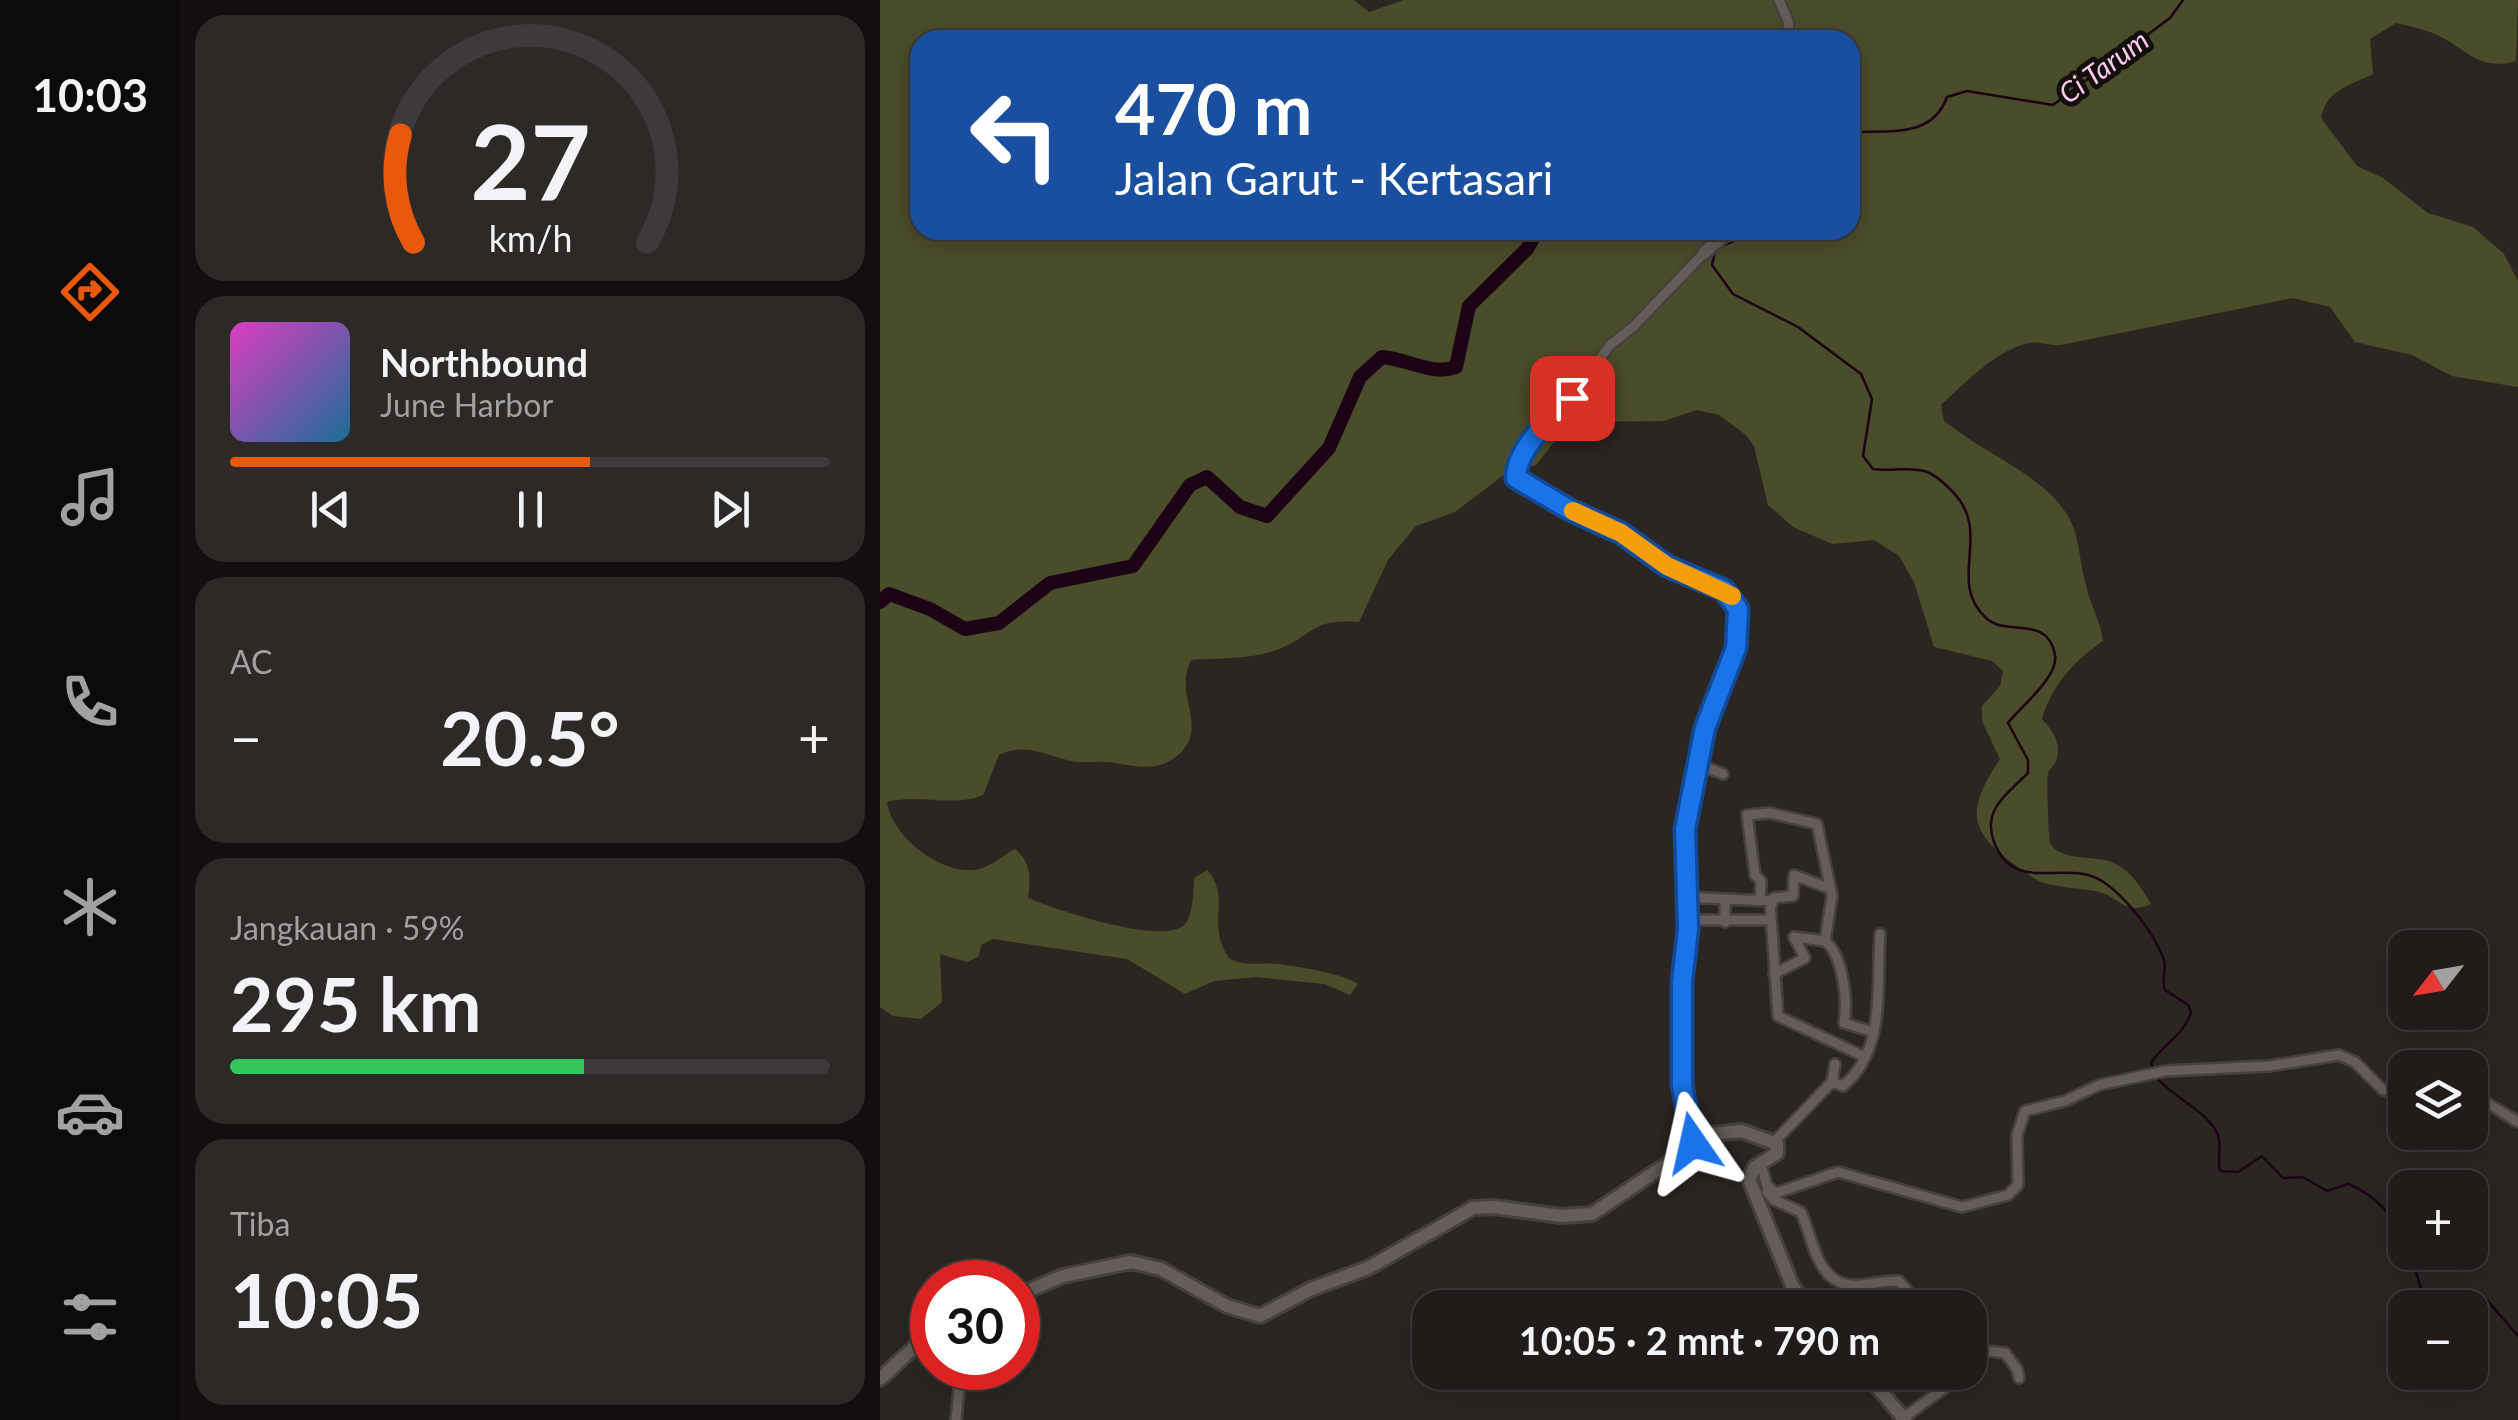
<!DOCTYPE html>
<html lang="id">
<meta charset="utf-8">
<style>
:root{--surface:#211c1a;--page:#2d2927;--text:#f1f3f6;--muted:#a2a1a2;--line:#3e3a39;--accent:#ea580c}
body{margin:0;font-family:Lato,sans-serif;background:var(--page);color:var(--text);height:100vh;display:flex;flex-direction:column;font-size:38px;white-space:nowrap}
*{box-sizing:border-box;margin:0}
p{font-size:32px;color:var(--muted)}
.icon{flex:none;width:55px;height:55px;fill:none;stroke:currentColor;stroke-width:2;stroke-linecap:round;stroke-linejoin:round}
.map{position:relative;flex:1;overflow:hidden}
.drawer{display:flex;flex-direction:column;gap:15px;padding:15px;background:#120f0e;width:700px}
.drawer>*{flex:none}
.guide{position:absolute;left:30px;top:30px;width:950px;height:210px;border-radius:30px;box-shadow:0 5px 25px #0003,0 0 0 2px var(--line);background:#1a4fa0;color:#fff;overflow:hidden}
.needle{width:65px;rotate:239deg}
.controls{position:absolute;left:1508px;top:930px;display:grid;gap:20px}
.controls a{display:grid;place-items:center;width:100px;height:100px;border-radius:20px;background:var(--surface);box-shadow:0 5px 25px #0003,0 0 0 2px var(--line);font-size:50px}
.speed{position:absolute;left:30px;top:1260px;display:flex;gap:20px;font-size:50px;font-weight:700;text-align:center}
.speed>*{display:grid;place-content:center;width:130px;height:130px;border-radius:50%;background:var(--surface);box-shadow:0 5px 25px #0003,0 0 0 2px var(--line);line-height:1}
.speed .limit{border:15px solid #d22;background:#fff;color:#111}
.pin{position:absolute;display:grid;place-items:center;width:85px;height:85px;color:#fff;margin:-42px;border-radius:20px;box-shadow:0 5px 15px #0006}
.me{position:absolute;width:110px;margin:-55px;rotate:349deg;stroke-linejoin:round;filter:drop-shadow(0 0 8px #0008)}
.turn{display:flex;align-items:center;gap:35px;height:210px;padding:0 40px;font-size:45px}
.turn .icon{width:130px;height:130px;stroke-width:2.5}
.turn b{display:block;font-size:70px;line-height:85px}
.big{font-size:75px;font-weight:700;line-height:1.1}
.drawer .widget{flex:1;display:flex;flex-direction:column;justify-content:center;gap:15px;min-width:0;padding:0 35px;border-radius:30px;background:var(--page)}
.drawer .dial{align-items:center;gap:0}
.dial svg{height:260px;overflow:visible;fill:none;stroke:var(--line);stroke-width:7;stroke-linecap:round;text-anchor:middle}
.dial text{fill:var(--text);stroke:none}
.song{display:flex;align-items:center;gap:30px}
.cover{width:120px;height:120px;border-radius:15px;background:linear-gradient(135deg,hsl(310 70% 55%),hsl(200 70% 35%))}
.played{height:10px;border-radius:5px;background:linear-gradient(90deg,var(--accent) 60%,var(--line) 60%)}
.keys{display:flex;justify-content:space-around;direction:ltr}
.heat{display:flex;justify-content:space-between;align-items:center;font-size:55px;direction:ltr}
.charge{height:15px;border-radius:8px;background:linear-gradient(90deg,#34c759 59%,var(--line) 0)}
.trip{position:absolute;left:532px;top:1290px;width:575px;height:100px;border-radius:30px;background:var(--surface);box-shadow:0 5px 25px #0003,0 0 0 2px var(--line);font-weight:700;line-height:100px;text-align:center}
main{display:flex;flex:1;min-height:0}
.tabs{display:flex;flex-direction:column;width:180px;justify-content:space-around;align-items:center;background:#0d0b0a;color:var(--muted)}
.tabs .icon{width:70px;height:70px}
.tabs .selected{color:var(--accent)}
.tabs b{font-size:45px;color:var(--text)}
.map>svg:first-child{display:block}
</style>
<main>
<nav class="tabs">
<b>10:03</b>
<svg class="icon selected" aria-label="directions" viewBox="0 0 24 24"><path d="M12 3l9 9-9 9-9-9zM9 14v-3h6M13 9l2 2-2 2"/></svg>
<svg class="icon" aria-label="music" viewBox="0 0 24 24"><path d="M9 18V5l10-2v13"/><circle cx="6" cy="18" r="3"/><circle cx="16" cy="16" r="3"/></svg>
<svg class="icon" aria-label="phone" viewBox="0 0 24 24"><path d="M5 4h4l2 5-3 2q2 4 5 5l2-3 5 2v4C11 20 4 13 5 4z"/></svg>
<svg class="icon" aria-label="climate" viewBox="0 0 24 24"><path d="M12 3v18M4 7l16 10M4 17L20 7"/></svg>
<svg class="icon" aria-label="car" viewBox="0 0 24 24"><path d="M5 17H2v-5l4-1 3-4h7l3 4 3 1v5h-3M9 17h6M6 11h13"/><circle cx="7" cy="17" r="2"/><circle cx="17" cy="17" r="2"/></svg>
<svg class="icon" aria-label="filters" viewBox="0 0 24 24"><path d="M4 7h16M4 17h16"/><circle cx="9" cy="7" r="2"/><circle cx="15" cy="17" r="2"/></svg>
</nav>
<section class="drawer">
<div class="widget dial"><svg viewBox="0 0 100 80">
<path d="M14 69A42 42 0 1 1 86 69"/>
<path d="M14 69A42 42 0 0 1 10 36" stroke="#ea580c"/>
<text x="50" y="56" font-size="32" font-weight="700">27</text>
<text x="50" y="72" font-size="11">km/h</text>
</svg></div>
<div class="widget">
<div class="song"><i class="cover"></i><div><b>Northbound</b><p>June Harbor</p></div></div>
<div class="played"></div>
<div class="keys"><svg class="icon" aria-label="previous" viewBox="0 0 24 24"><path d="M18 5L8 12l10 7zM5 5v14"/></svg><svg class="icon" aria-label="pause" viewBox="0 0 24 24"><path d="M8 5v14M16 5v14"/></svg><svg class="icon" aria-label="next" viewBox="0 0 24 24"><path d="M6 5l10 7-10 7zM19 5v14"/></svg></div>
</div>
<div class="widget"><p>AC</p>
<div class="heat"><a>−</a><b class="big">20.5°</b><a>+</a></div>
</div>
<div class="widget"><p>Jangkauan · 59%</p><b class="big">295 km</b><div class="charge"></div></div>
<div class="widget"><p>Tiba</p><b class="big">10:05</b></div>
</section>
<div class="map">
<svg width="1638" height="1420" viewBox="0 0 1638 1420">
<rect width="100%" height="100%" fill="#2c2623"/>
<!-- green -->
<path fill="#4a4d2a" fill-rule="evenodd" d="M 0,0 L 474,0 L 489,12 L 524,0 L 1638,0 L 1636,61 C 1599,72 1586,48 1555,34 C 1543,29 1529,26 1516,23 L 1490,39 L 1493,74 C 1469,86 1447,89 1441,118 L 1477,166 L 1503,178 L 1548,213 L 1593,227 L 1624,254 L 1638,281 L 1638,387 L 1572,376 L 1532,355 L 1475,342 L 1450,307 L 1413,298 L 1181,345 C 1170,346 1159,341 1149,343 C 1116,350 1085,383 1061,405 L 1064,421 L 1075,429 C 1112,458 1184,484 1196,536 C 1200,553 1202,572 1207,589 C 1211,607 1221,622 1223,641 C 1195,660 1171,686 1162,719 C 1173,731 1182,743 1176,761 C 1174,766 1169,769 1168,774 C 1166,778 1169,840 1170,843 C 1181,863 1218,854 1236,864 C 1252,872 1262,889 1271,904 C 1245,917 1239,895 1215,891 C 1199,888 1184,888 1168,884 C 1155,881 1145,872 1134,864 C 1086,830 1088,807 1120,759 L 1102,721 L 1102,706 L 1120,686 L 1123,671 L 1112,661 L 1054,647 L 1034,582 L 1019,556 L 994,540 L 952,544 L 913,527 L 888,505 L 874,446 L 866,435 L 839,415 L 817,410 L 784,421 L 705,422 L 674,442 L 656,465 L 625,474 L 575,512 L 536,526 L 508,560 L 479,622 C 430,618 436,634 399,649 C 373,660 338,658 311,660 C 292,699 334,730 293,759 C 271,774 249,763 225,762 C 212,761 200,764 187,760 C 161,753 145,743 119,755 L 103,795 C 72,808 39,793 7,802 C 11,836 64,878 99,869 C 112,866 123,855 135,849 C 151,862 151,878 148,898 C 174,909 285,947 305,924 C 314,912 313,892 314,878 L 327,870 C 352,896 325,927 350,959 C 367,967 381,962 398,964 C 420,967 461,973 478,984 L 470,995 L 444,984 L 376,977 L 334,981 L 305,994 L 247,959 L 113,939 L 101,945 L 99,956 L 87,962 L 60,954 L 62,1002 L 41,1019 L 13,1016 L 0,1007 ZM 40,40 L 970,40 L 970,230 L 40,230 Z"/>
<g fill="none" stroke-linecap="round" stroke-linejoin="round">
<!-- stream -->
<g stroke="#1d0316" stroke-width="2.5">
<path d="M 970,132 C 1008,130 1052,139 1067,97 L 1087,91 L 1173,105 L 1290,18 L 1303,0"/>
<path d="M 877,230 L 836,249 L 832,265 L 853,294 L 918,327 L 981,374 L 992,399 L 983,456 L 993,469 C 1010,472 1030,466 1047,472 C 1056,475 1064,483 1071,490 C 1115,533 1065,579 1106,618 C 1126,637 1168,614 1175,655 C 1179,677 1140,707 1128,723 L 1148,760 L 1148,773 C 1126,795 1102,810 1114,842 C 1135,896 1184,858 1222,881 C 1246,897 1274,932 1284,960 C 1287,970 1281,979 1285,990 L 1308,1005 L 1311,1012 C 1305,1035 1283,1043 1271,1063 L 1274,1070"/>
<path d="M 1277,1078 C 1292,1097 1335,1115 1339,1139 C 1341,1150 1337,1160 1340,1171 L 1358,1172 L 1382,1156 L 1403,1178 L 1423,1177 L 1447,1191 L 1468,1184 C 1496,1195 1511,1214 1525,1240"/>
<path d="M 1530,1252 L 1547,1308"/>
<path d="M 1590,1320 L 1592,1304 L 1606,1299 L 1638,1336"/>
</g>
<!-- river -->
<path stroke="#1d0316" stroke-width="14" d="M 0,602 L 9,594 L 50,609 L 85,629 L 119,623 L 170,583 L 253,566 L 310,485 L 327,477 L 360,507 L 387,516 L 449,448 L 480,377 L 502,357 C 528,359 552,376 576,367 L 589,306 L 647,249 L 658,230"/>
<defs>
<g id="street">
<path d="M 899,0 L 908,21 L 910,40"/>
<path d="M 820,765 L 843,774"/>
<path d="M 808,897 L 845,899"/>
<path d="M 880,900 L 881,881 L 875,875 L 867,815 L 890,813 L 937,824 L 952,896 L 945,941 L 914,937 L 925,958 L 894,974"/>
<path d="M 891,906 L 894,898 L 913,896 L 914,875 L 951,889"/>
<path d="M 808,920 L 890,920"/>
<path d="M 845,922 L 845,899 L 890,901 L 898,1016 L 983,1056"/>
<path d="M 945,941 C 963,955 968,1001 964,1023 L 993,1032"/>
<path d="M 952,1082 L 955,1064"/>
<path d="M 1590,1097 L 1602,1100 L 1638,1122"/>
<path d="M 895,1141 L 952,1082 L 963,1086 C 1007,1050 996,985 1000,934"/>
<path d="M 813,1143 L 802,1085 L 802,981 L 808,929 L 805,829 L 825,728 L 857,648 L 858,609 L 844,590 L 787,565 L 741,533 L 640,483 L 635,474 L 669,416 L 692,398 L 730,345 L 753,327 L 824,253"/>
<path d="M 881,1164 L 887,1186 L 896,1193 L 958,1172 L 1082,1207 L 1128,1195 L 1138,1185 L 1137,1135 L 1145,1111 L 1185,1101 L 1219,1085 L 1285,1071 L 1389,1066 L 1459,1055 L 1475,1062 L 1503,1090 L 1525,1093"/>
<path d="M 887,1192 L 894,1200 L 921,1212 C 934,1241 937,1289 980,1285 C 994,1284 1005,1280 1019,1281 L 1043,1308"/>
<path d="M 1090,1357 L 1100,1350 L 1125,1353 L 1137,1369 L 1139,1378"/>
<path d="M 1023,1418 L 1077,1379 L 1077,1372"/>
<path d="M 76,1420 L 81,1368"/>
</g>
<g id="secondary">
<path d="M 824,253 L 849,230"/>
<path d="M 138,1295 L 183,1276 L 251,1262 L 281,1269 L 347,1306 L 380,1316 L 431,1289 L 488,1268 L 593,1208 L 614,1207 L 681,1216 L 712,1214 L 832,1134 L 862,1131 L 897,1144 L 897,1153 L 875,1167 L 869,1179 L 912,1285 L 927,1308"/>
<path d="M 985,1372 L 1025,1420"/>
<path d="M 0,1379 L 52,1331"/>
</g>
</defs>
<!-- street casing -->
<use href="#street" stroke="#46413e" stroke-width="14"/>
<!-- secondary casing -->
<use href="#secondary" stroke="#46413e" stroke-width="18"/>
<!-- street -->
<use href="#street" stroke="#645d5a" stroke-width="9"/>
<!-- secondary -->
<use href="#secondary" stroke="#645d5a" stroke-width="12"/>
</g>
<g fill="none" stroke-linecap="round" stroke-linejoin="round">
<defs>
<path id="route" d="M 692,398 C 672,414 635,452 636,478 L 690,510 L 741,533 L 787,566 L 844,590 L 858,609 L 856,648 L 825,728 L 805,829 L 808,929 L 802,982 L 802,1085 L 813,1143"/>
</defs>
<!-- route casing -->
<use href="#route" stroke="#114b97" stroke-width="25"/>
<!-- route -->
<use href="#route" stroke="#1a73e8" stroke-width="18"/>
<!-- slow -->
<path stroke="#f59e0b" stroke-width="18" d="M 693,511 L 741,533 L 787,566 L 852,596"/>
</g>
<g text-anchor="middle" dominant-baseline="central" stroke-width="10" stroke-linejoin="round" paint-order="stroke">
<!-- water labels -->
<g font-size="28" font-style="italic" fill="#fccbeb" stroke="#120f0e">
<text transform="translate(1223 66) rotate(-36)">Ci Tarum</text>
</g>
</g>
</svg>
<div class="controls">
<a><svg class="needle" viewBox="-14 -14 28 28"><path d="M0-13l5 13h-10z" fill="#e53935"/><path d="M0 13l5-13h-10z" fill="#a2a1a2"/></svg></a>
<a><svg class="icon" aria-label="layers" viewBox="0 0 24 24"><path d="M12 4l9 5-9 5-9-5zM3 14l9 5 9-5"/></svg></a>
<a>+</a>
<a>−</a>
</div>
<div class="speed"><div class="limit">30</div></div>
<div class="pin" style="left:692px;top:398px;background:#d93025"><svg class="icon" aria-label="arrive" viewBox="0 0 24 24"><path d="M6 21V4h12l-3 4 3 4H6"/></svg></div>
<svg class="me" style="left:813px;top:1143px" viewBox="-20 -20 40 40"><path d="M0-17L14 15 0 8-14 15z" fill="#1a73e8" stroke="#fff" stroke-width="4"/></svg>
<div class="trip">10:05 · 2 mnt · 790 m</div>
<div class="guide">
<div class="turn"><svg class="icon" aria-label="left" viewBox="0 0 24 24"><path d="M17 20v-9H6M10 6l-5 5 5 5"/></svg><div><b>470 m</b>Jalan Garut - Kertasari</div></div>
</div>
</div>
</main>
